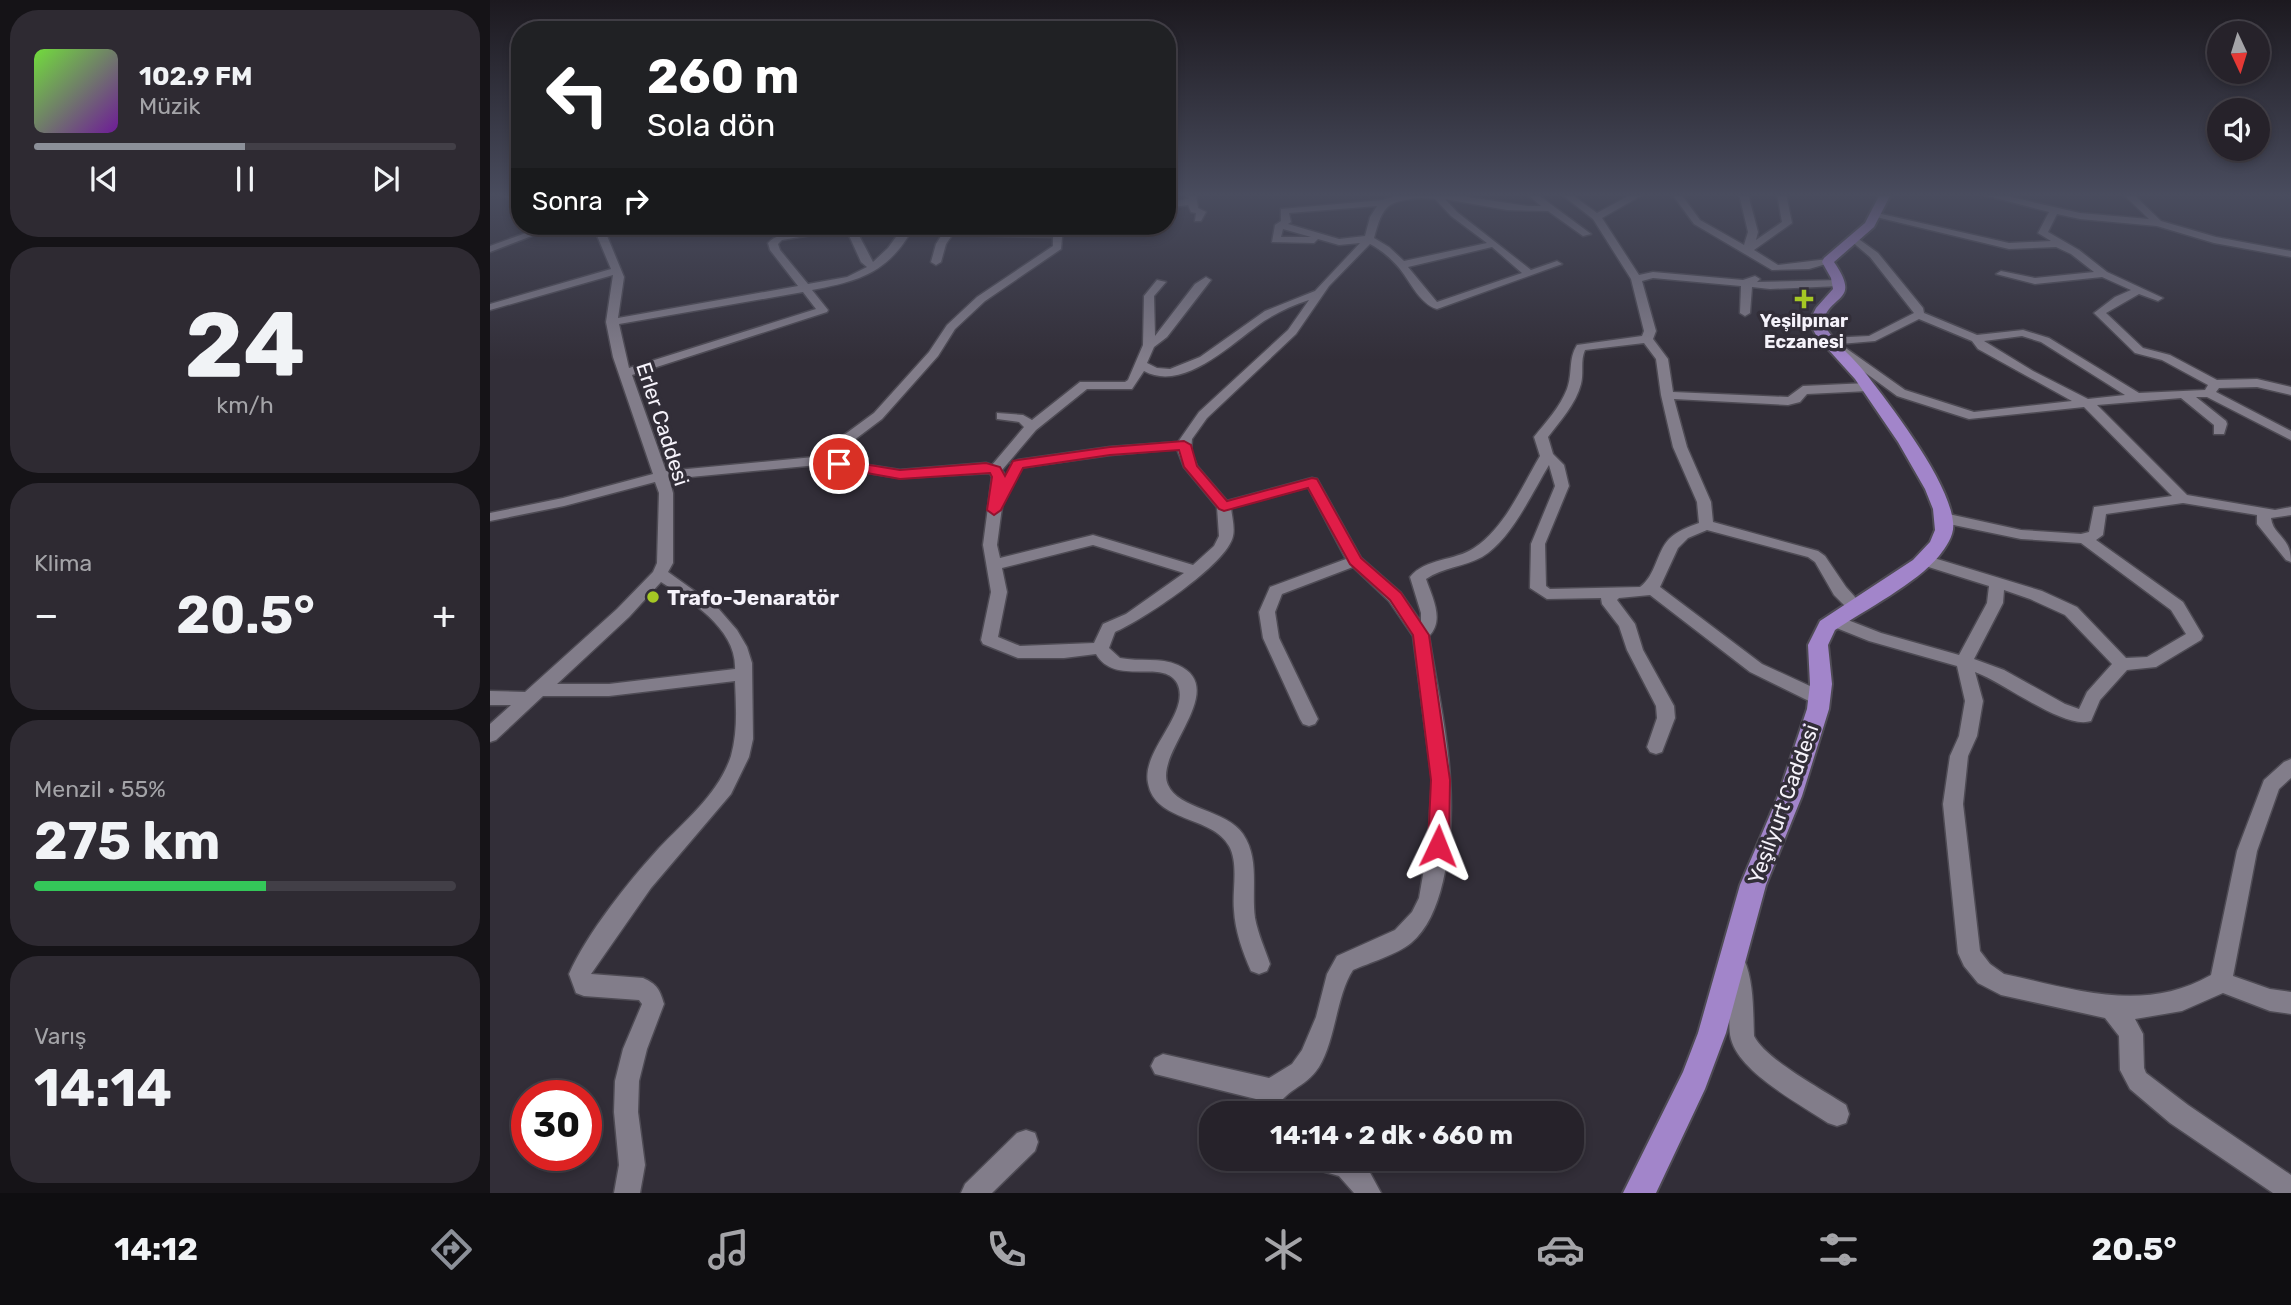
<!DOCTYPE html>
<html lang="tr">
<meta charset="utf-8">
<style>
:root{--surface:#26222a;--page:#2e2a32;--text:#f1f3f6;--muted:#a4a4a8;--line:#423f47;--accent:#8c9099}
body{margin:0;font-family:Rubik,sans-serif;background:var(--page);color:var(--text);height:100vh;display:flex;flex-direction:column;font-size:26px;white-space:nowrap}
*{box-sizing:border-box;margin:0}
p{font-size:23px;color:var(--muted)}
.icon{flex:none;width:38px;height:38px;fill:none;stroke:currentColor;stroke-width:2;stroke-linecap:round;stroke-linejoin:round}
.map{position:relative;flex:1;overflow:hidden}
.sheet{display:flex;flex-direction:column;gap:10px;padding:10px;background:#151317;width:490px}
.sheet>*{flex:none}
.guide{position:absolute;left:21px;top:21px;width:665px;height:214px;border-radius:28px;box-shadow:0 4px 10px #0003,0 0 0 2px var(--line);background:#202124;color:#fff;overflow:hidden}
.needle{width:46px;rotate:176deg}
.fabs{position:absolute;left:1717px;top:21px;display:grid;gap:14px}
.fabs a{display:grid;place-items:center;width:63px;height:63px;border-radius:50%;background:var(--surface);box-shadow:0 4px 10px #0003,0 0 0 2px var(--line);font-size:35px}
.speed{position:absolute;left:21px;top:1080px;display:flex;gap:14px;font-size:35px;font-weight:700;text-align:center}
.speed>*{display:grid;place-content:center;width:91px;height:91px;border-radius:50%;background:var(--surface);box-shadow:0 4px 10px #0003,0 0 0 2px var(--line);line-height:1}
.speed .limit{border:10px solid #d22;background:#fff;color:#111}
.pin{position:absolute;display:grid;place-items:center;width:60px;height:60px;color:#fff;margin:-30px;border:4px solid #fff;border-radius:50%;box-shadow:0 2px 7px #0007}
.me{position:absolute;width:77px;margin:-38px;rotate:2deg;stroke-linejoin:round;filter:drop-shadow(0 0 5px #0008)}
.turn{display:flex;align-items:center;gap:24px;height:147px;padding:0 21px;font-size:32px}
.turn .icon{width:91px;height:91px;stroke-width:2.5}
.turn b{display:block;font-size:49px;line-height:60px}
.then{display:flex;align-items:center;height:66px;padding:0 21px;background:#0003;gap:14px;font-size:26px}
.big{font-size:52px;font-weight:700;line-height:1.1}
.sheet .widget{flex:1;display:flex;flex-direction:column;justify-content:center;gap:10px;min-width:0;padding:0 24px;border-radius:28px;background:var(--page)}
.sheet .dial{align-items:center;gap:0}
.dial b{font-size:91px;line-height:1}
.song{display:flex;align-items:center;gap:21px}
.cover{width:84px;height:84px;border-radius:10px;background:linear-gradient(135deg,hsl(100 70% 55%),hsl(280 70% 35%))}
.played{height:7px;border-radius:4px;background:linear-gradient(90deg,var(--accent) 50%,var(--line) 50%)}
.keys{display:flex;justify-content:space-around;direction:ltr}
.heat{display:flex;justify-content:space-between;align-items:center;font-size:38px;direction:ltr}
.charge{height:10px;border-radius:5px;background:linear-gradient(90deg,#34c759 55%,var(--line) 0)}
.trip{position:absolute;left:709px;top:1101px;width:385px;height:70px;border-radius:28px;background:var(--surface);box-shadow:0 4px 10px #0003,0 0 0 2px var(--line);font-weight:700;line-height:70px;text-align:center}
.menu{display:flex;height:112px;justify-content:space-around;align-items:center;background:#0f0e11;color:var(--muted)}
.menu .icon{width:49px;height:49px}
.menu .current{color:var(--accent)}
.menu b{font-size:32px;color:var(--text)}
main{display:flex;flex:1;min-height:0}
.map>svg:first-child{display:block}
</style>
<main>
<section class="sheet">
<div class="widget">
<div class="song"><i class="cover"></i><div><b>102.9 FM</b><p>Müzik</p></div></div>
<div class="played"></div>
<div class="keys"><svg class="icon" aria-label="previous" viewBox="0 0 24 24"><path d="M18 5L8 12l10 7zM5 5v14"/></svg><svg class="icon" aria-label="pause" viewBox="0 0 24 24"><path d="M8 5v14M16 5v14"/></svg><svg class="icon" aria-label="next" viewBox="0 0 24 24"><path d="M6 5l10 7-10 7zM19 5v14"/></svg></div>
</div>
<div class="widget dial"><b>24</b><p>km/h</p></div>
<div class="widget"><p>Klima</p>
<div class="heat"><a>−</a><b class="big">20.5°</b><a>+</a></div>
</div>
<div class="widget"><p>Menzil · 55%</p><b class="big">275 km</b><div class="charge"></div></div>
<div class="widget"><p>Varış</p><b class="big">14:14</b></div>
</section>
<div class="map">
<svg width="1801" height="1193" viewBox="0 0 1801 1193">
<rect width="100%" height="100%" fill="#322e38"/>
<g fill="none" stroke-linecap="round" stroke-linejoin="round">
<defs>
<g id="minor">
<path d="M 9,194 L 22,194 L 30,198 L 30,204 Z"/>
<path d="M 697,194 L 706,194 L 708,208 L 716,212 L 711,221 L 705,221 L 706,213 L 701,212 L 698,205 L 677,208 L 677,202 L 699,199 Z"/>
<path d="M 911,194 L 958,194 L 1038,206 L 1051,206 L 1037,194 L 1047,194 L 1101,234 L 1093,236 L 1058,211 L 1017,210 L 955,199 L 967,212 L 1041,270 L 1067,261 L 1072,264 L 947,309 C 930,304 921,283 910,269 C 901,258 891,250 880,244 L 839,286 L 806,334 L 717,418 L 702,439 L 701,451 L 707,466 L 737,501 L 822,478 L 827,479 L 871,558 L 911,593 L 931,622 L 931,613 L 920,577 C 935,558 965,561 984,548 C 1015,528 1032,486 1050,456 L 1044,437 C 1056,422 1070,407 1077,389 C 1083,373 1078,359 1087,345 L 1152,336 L 1154,331 L 1141,279 L 1103,219 L 1071,194 L 1081,194 L 1107,213 L 1142,194 L 1154,194 L 1112,218 L 1149,275 L 1163,272 L 1253,280 L 1265,276 L 1270,279 L 1267,282 L 1349,280 L 1354,283 L 1349,286 L 1280,289 L 1262,287 L 1260,313 L 1255,316 L 1250,313 L 1251,286 L 1163,278 L 1152,281 L 1166,331 L 1163,339 L 1178,359 L 1183,392 L 1298,397 L 1313,386 L 1378,383 L 1384,387 L 1378,391 L 1317,394 L 1310,402 L 1298,405 L 1184,399 L 1197,447 L 1221,502 L 1223,522 L 1328,551 L 1335,556 L 1356,587 L 1374,607 L 1372,611 L 1360,611 L 1344,595 L 1325,562 L 1318,557 L 1217,530 L 1198,538 L 1188,548 L 1170,587 L 1272,664 L 1335,693 L 1338,698 L 1335,703 L 1323,703 L 1260,672 L 1160,595 L 1129,598 L 1127,600 L 1145,624 L 1153,650 L 1184,706 L 1185,718 L 1172,752 L 1166,754 L 1160,752 L 1157,747 L 1167,718 L 1166,706 L 1137,650 L 1129,626 L 1112,604 L 1111,598 L 1057,599 L 1040,588 L 1041,544 L 1065,486 L 1059,465 C 1042,493 1021,540 992,557 C 974,567 953,567 936,579 C 942,597 955,620 939,636 C 946,682 958,734 960,780 C 963,826 959,912 921,943 C 908,954 879,963 863,970 C 846,996 846,1039 829,1067 C 815,1089 794,1088 785,1113 L 761,1113 L 766,1099 L 665,1074 L 661,1066 L 665,1058 L 673,1054 L 779,1078 L 802,1064 L 812,1050 L 826,1017 L 837,974 L 847,956 L 905,930 L 922,912 L 929,898 L 938,846 L 942,780 L 923,636 L 899,601 L 863,567 L 792,594 L 785,612 L 789,638 L 828,719 L 825,724 L 819,726 L 813,724 L 810,719 L 773,638 L 769,612 L 780,587 L 856,559 L 818,487 L 741,508 C 742,517 745,528 743,536 C 738,564 651,621 625,632 L 619,648 L 630,658 C 650,662 670,657 688,665 C 741,689 663,753 678,785 C 688,809 737,810 753,834 C 770,859 761,890 765,918 C 768,934 775,949 780,964 L 777,971 L 769,974 L 761,971 C 753,953 745,931 744,910 C 742,891 749,864 739,846 C 722,815 665,823 658,783 C 651,750 702,712 687,683 C 673,658 625,687 606,654 L 574,658 L 528,658 L 493,644 L 491,640 L 501,592 L 493,545 L 502,477 L 500,473 L 410,478 L 328,465 L 179,479 L 183,493 L 183,563 L 178,572 L 227,607 L 247,630 L 257,647 L 262,663 L 263,739 L 259,757 L 241,794 L 161,888 L 101,974 L 153,978 C 167,984 170,990 174,1004 L 157,1049 L 149,1081 L 148,1112 L 155,1165 L 150,1193 L 124,1193 L 129,1165 L 124,1112 L 125,1081 L 133,1049 L 152,1004 L 149,1000 L 94,996 L 86,993 L 79,974 C 97,933 139,881 169,848 C 195,821 229,793 241,756 C 248,731 246,706 245,681 L 119,696 L 53,696 L 6,740 L 0,742 L 0,724 L 21,705 L 0,705 L 0,691 L 35,692 L 127,609 L 163,572 L 167,563 L 169,493 L 165,482 L 74,506 L 0,521 L 0,513 L 73,498 L 163,474 L 123,357 L 116,322 L 123,275 L 0,310 L 0,304 L 121,269 L 103,226 L 113,226 L 134,277 L 128,318 L 308,286 L 280,250 L 278,243 C 292,228 343,225 364,226 L 383,262 L 398,248 L 414,226 L 424,226 C 400,272 370,281 322,290 L 338,310 L 337,312 L 142,375 L 176,471 L 324,457 L 384,413 L 439,352 L 457,325 L 487,297 L 563,246 L 563,237 L 462,235 L 456,244 L 451,262 L 446,265 L 441,262 L 446,244 L 453,233 L 435,226 L 483,231 L 563,231 L 563,226 L 573,226 L 571,249 L 495,301 L 465,329 L 448,356 L 392,419 L 339,459 L 410,470 L 496,463 L 502,465 L 534,427 L 529,422 L 507,419 L 507,413 L 533,415 L 542,420 L 590,382 L 635,382 L 638,380 L 653,345 L 654,296 L 667,280 L 676,282 L 664,296 L 665,336 L 705,284 L 716,277 L 721,280 L 677,337 L 664,347 L 657,363 L 667,368 L 680,369 L 710,357 L 775,311 L 825,291 L 870,243 L 849,245 L 828,239 L 824,243 L 782,242 L 785,225 L 791,221 L 791,209 L 893,200 ZM 931,198 L 945,199 L 961,216 L 997,243 L 914,261 L 899,247 L 884,238 C 893,205 897,201 931,198 ZM 887,206 L 880,217 L 875,236 L 849,239 L 798,224 L 801,222 L 799,213 ZM 793,229 L 821,237 L 791,237 ZM 350,230 L 357,231 L 371,262 L 377,267 L 357,277 L 318,284 L 290,250 L 288,244 L 292,240 ZM 1002,247 L 1032,273 L 947,302 L 918,267 ZM 313,292 L 326,309 L 139,368 L 129,324 ZM 819,300 L 798,330 L 709,412 L 688,442 L 620,447 L 528,460 L 521,464 L 528,468 L 620,455 L 687,449 L 694,467 L 727,507 L 729,536 L 724,546 L 703,565 L 603,535 L 510,558 L 507,545 L 516,477 L 512,470 L 546,430 L 597,389 L 642,389 L 654,371 C 694,393 743,342 774,321 C 788,312 803,305 819,300 ZM 1154,343 L 1166,359 L 1171,395 L 1183,447 L 1207,502 L 1209,523 C 1198,527 1187,531 1179,539 C 1166,553 1166,575 1150,587 L 1060,589 L 1056,586 L 1055,544 L 1079,486 L 1074,465 L 1063,454 L 1058,437 C 1070,421 1086,404 1091,384 C 1094,372 1090,361 1095,350 ZM 603,545 L 694,573 L 636,614 L 613,624 L 604,643 L 530,646 L 508,637 L 517,592 L 512,568 ZM 171,582 C 200,600 247,629 245,669 L 119,684 L 67,684 L 139,617 Z"/>
<path d="M 1182,194 L 1191,194 L 1210,220 L 1254,245 L 1258,232 L 1249,194 L 1258,194 L 1268,232 L 1266,240 L 1292,222 L 1287,194 L 1296,194 L 1302,223 L 1264,250 L 1288,265 L 1338,259 L 1343,262 L 1319,269 L 1282,270 L 1204,224 Z"/>
<path d="M 1490,194 L 1508,194 L 1590,213 L 1659,219 L 1633,194 L 1643,194 L 1671,221 L 1726,237 L 1801,251 L 1801,257 L 1724,243 L 1667,226 L 1590,219 L 1567,214 L 1558,232 L 1589,250 L 1617,272 L 1673,298 L 1668,301 L 1649,294 L 1616,313 L 1653,348 L 1680,355 L 1727,380 L 1767,379 L 1801,387 L 1801,395 L 1767,387 L 1729,388 L 1726,392 L 1801,431 L 1801,440 L 1717,397 L 1706,397 L 1736,421 L 1737,424 L 1734,434 L 1724,434 L 1724,425 L 1691,398 L 1607,405 L 1697,495 L 1785,510 L 1801,507 L 1801,515 L 1781,518 C 1783,536 1801,536 1801,562 L 1796,560 L 1767,524 L 1767,515 L 1693,503 L 1616,514 L 1613,535 L 1606,540 L 1693,602 L 1713,636 L 1711,640 L 1666,667 L 1637,670 L 1610,700 L 1601,721 C 1574,730 1515,683 1485,672 L 1493,701 L 1487,736 L 1478,756 L 1473,804 L 1490,951 L 1500,964 L 1514,974 C 1585,989 1653,1014 1721,975 L 1747,851 L 1774,780 L 1794,762 L 1801,759 L 1801,778 L 1789,789 L 1767,851 L 1743,976 L 1780,989 L 1801,992 L 1801,1014 L 1780,1011 L 1733,993 L 1692,1011 L 1645,1019 L 1653,1034 L 1654,1068 L 1656,1073 L 1698,1105 L 1801,1175 L 1801,1193 L 1783,1193 L 1680,1123 L 1640,1089 L 1630,1070 L 1629,1036 L 1615,1018 L 1511,995 L 1488,983 L 1474,966 L 1468,953 L 1453,804 L 1460,756 L 1469,736 L 1475,701 L 1467,666 L 1379,641 L 1339,625 L 1337,621 L 1345,615 L 1391,633 L 1469,655 L 1497,603 L 1499,586 L 1429,564 L 1426,560 L 1429,556 L 1434,555 L 1552,591 L 1587,607 L 1636,658 L 1657,657 L 1696,634 L 1681,610 L 1591,543 L 1531,539 L 1454,523 L 1447,518 L 1454,513 L 1531,530 L 1591,534 L 1599,532 L 1604,507 L 1682,496 L 1594,407 L 1479,419 L 1407,396 L 1332,341 L 1338,338 L 1379,336 L 1424,313 L 1380,257 L 1360,240 L 1358,238 L 1363,235 L 1388,253 L 1433,308 L 1434,313 L 1487,335 L 1533,330 L 1559,338 L 1649,393 L 1715,390 L 1718,385 L 1672,360 L 1645,353 L 1604,313 L 1625,297 L 1641,290 L 1612,277 L 1545,284 L 1506,274 L 1511,271 L 1545,278 L 1604,272 L 1581,254 L 1566,247 L 1519,249 L 1382,216 L 1387,213 L 1519,243 L 1561,241 L 1548,233 L 1559,212 ZM 1429,319 L 1482,341 L 1488,349 L 1582,401 L 1484,412 L 1415,390 L 1350,344 L 1385,341 ZM 1532,336 L 1551,342 L 1635,395 L 1598,399 L 1543,371 L 1494,341 ZM 1514,590 L 1540,599 L 1575,615 L 1622,664 L 1597,692 L 1589,709 L 1575,704 L 1514,670 L 1484,659 L 1513,603 Z"/>
<path d="M 55,226 L 68,226 L 0,252 L 0,246 Z"/>
<path d="M 1246,956 L 1254,959 C 1264,982 1263,1011 1264,1036 C 1275,1059 1333,1090 1356,1105 L 1359,1114 L 1356,1123 L 1347,1126 L 1338,1123 C 1310,1104 1250,1073 1241,1039 C 1238,1028 1240,1013 1240,1001 C 1239,987 1232,972 1238,959 Z"/>
<path d="M 536,1130 L 545,1133 L 548,1142 L 545,1151 L 502,1193 L 471,1193 L 475,1184 L 527,1133 Z"/>
<path d="M 815,1158 L 867,1158 L 878,1169 L 891,1193 L 864,1193 L 849,1176 L 818,1167 Z"/>
</g>
<path id="major" d="M 1390,194 L 1401,194 L 1384,227 L 1344,262 C 1372,303 1340,293 1333,322 C 1342,342 1364,357 1377,375 C 1403,409 1459,481 1463,522 C 1465,534 1457,546 1449,556 C 1427,583 1375,610 1345,630 L 1338,645 L 1342,684 L 1339,709 L 1312,796 L 1276,885 L 1236,1033 L 1215,1089 L 1166,1193 L 1133,1193 L 1193,1072 L 1208,1033 L 1250,885 L 1288,796 L 1317,709 L 1320,684 L 1318,645 L 1330,621 L 1423,560 L 1440,542 L 1445,530 L 1443,509 L 1435,489 L 1408,442 L 1365,379 L 1327,337 L 1319,322 L 1326,308 L 1343,289 L 1341,278 L 1332,262 L 1334,258 L 1375,223 Z"/>
</defs>
<!-- minor casing -->
<use href="#minor" stroke="#4e4b54" stroke-width="3"/>
<!-- major casing -->
<use href="#major" stroke="#4e4b54" stroke-width="4"/>
<!-- minor -->
<use href="#minor" fill="#827d8a" fill-rule="evenodd"/>
<!-- major -->
<use href="#major" fill="#a285ca" fill-rule="evenodd"/>
</g>
<!-- sky -->
<linearGradient id="sky" x2="0" y2="1"><stop stop-color="#1c191f"/><stop offset="0.54" stop-color="#494c5e"/><stop offset="1" stop-color="#494c5e" stop-opacity="0"/></linearGradient>
<rect width="1801" height="361" fill="url(#sky)"/>
<!-- route -->
<path fill="#e11d48" stroke="#92132f" stroke-width="2" d="M 694,441 L 701,445 L 707,466 L 737,501 L 822,478 L 827,479 L 871,558 L 911,593 L 939,635 L 960,780 L 959,846 L 956,853 L 948,855 L 941,853 L 938,846 L 941,780 L 923,635 L 900,600 L 860,564 L 818,488 L 734,511 L 729,509 L 694,467 L 689,450 L 620,455 L 533,468 L 511,510 L 504,515 L 497,510 L 502,477 L 500,473 L 410,479 L 349,468 L 342,464 L 349,460 L 410,470 L 496,463 L 510,467 L 515,476 L 523,461 L 528,460 L 620,447 Z"/>
<!-- markers -->
<g fill="#a5c824" stroke="#322e38" stroke-width="2.5">
<path d="M1310.5 288.5h7v7h7v7h-7v7h-7v-7h-7v-7h7z"/>
<circle cx="163" cy="597" r="7"/>
</g>
<g text-anchor="middle" dominant-baseline="central" stroke-width="7" stroke-linejoin="round" paint-order="stroke">
<!-- far-poi labels -->
<g font-size="18" font-weight="bold" fill="#f5f2fa" stroke="#322e38">
<text x="1314" y="321">Yeşilpınar<tspan x="1314" dy="21">Eczanesi</tspan></text>
</g>
<!-- street labels -->
<g font-size="21" fill="#f5f2fa" stroke="#322e38">
<text transform="translate(173 424) rotate(72)">Erler Caddesi</text>
<text transform="translate(1293 804) rotate(-70)">Yeşilyurt Caddesi</text>
</g>
<!-- poi labels -->
<g font-size="21" font-weight="bold" fill="#f5f2fa" stroke="#322e38" text-anchor="start">
<text x="177" y="597">Trafo-Jenaratör</text>
</g>
</g>
</svg>
<div class="fabs">
<a><svg class="needle" viewBox="-14 -14 28 28"><path d="M0-13l5 13h-10z" fill="#e53935"/><path d="M0 13l5-13h-10z" fill="#a4a4a8"/></svg></a>
<a><svg class="icon" aria-label="sound" viewBox="0 0 24 24"><path d="M4 9h4l5-4v14l-5-4H4zM17 9q2 3 0 6"/></svg></a>
</div>
<div class="speed"><div class="limit">30</div></div>
<div class="pin" style="left:349px;top:464px;background:#d93025"><svg class="icon" aria-label="arrive" viewBox="0 0 24 24"><path d="M6 21V4h12l-3 4 3 4H6"/></svg></div>
<svg class="me" style="left:948px;top:846px" viewBox="-20 -20 40 40"><path d="M0-17L14 15 0 8-14 15z" fill="#e11d48" stroke="#fff" stroke-width="4"/></svg>
<div class="trip">14:14 · 2 dk · 660 m</div>
<div class="guide">
<div class="turn"><svg class="icon" aria-label="left" viewBox="0 0 24 24"><path d="M17 20v-9H6M10 6l-5 5 5 5"/></svg><div><b>260 m</b>Sola dön</div></div>
<div class="then">Sonra<svg class="icon" aria-label="right" viewBox="0 0 24 24"><path d="M7 20v-9h11M14 6l5 5-5 5"/></svg></div>
</div>
</div>
</main>
<nav class="menu">
<b>14:12</b>
<svg class="icon current" aria-label="directions" viewBox="0 0 24 24"><path d="M12 3l9 9-9 9-9-9zM9 14v-3h6M13 9l2 2-2 2"/></svg>
<svg class="icon" aria-label="music" viewBox="0 0 24 24"><path d="M9 18V5l10-2v13"/><circle cx="6" cy="18" r="3"/><circle cx="16" cy="16" r="3"/></svg>
<svg class="icon" aria-label="phone" viewBox="0 0 24 24"><path d="M5 4h4l2 5-3 2q2 4 5 5l2-3 5 2v4C11 20 4 13 5 4z"/></svg>
<svg class="icon" aria-label="climate" viewBox="0 0 24 24"><path d="M12 3v18M4 7l16 10M4 17L20 7"/></svg>
<svg class="icon" aria-label="car" viewBox="0 0 24 24"><path d="M5 17H2v-5l4-1 3-4h7l3 4 3 1v5h-3M9 17h6M6 11h13"/><circle cx="7" cy="17" r="2"/><circle cx="17" cy="17" r="2"/></svg>
<svg class="icon" aria-label="filters" viewBox="0 0 24 24"><path d="M4 7h16M4 17h16"/><circle cx="9" cy="7" r="2"/><circle cx="15" cy="17" r="2"/></svg>
<b>20.5°</b>
</nav>
